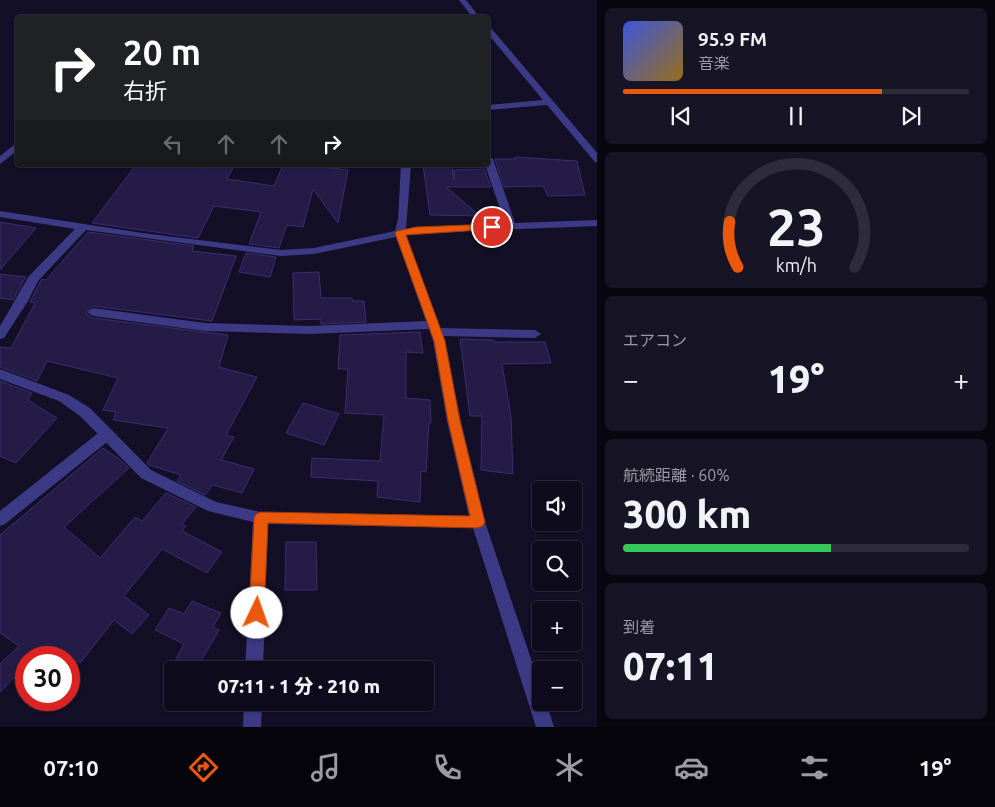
<!DOCTYPE html>
<html lang="ja">
<meta charset="utf-8">
<style>
:root{--surface:#0e0b1c;--page:#171425;--text:#f1f3f6;--muted:#9b9ba3;--line:#2e2b3b;--accent:#ea580c}
body{margin:0;font-family:Ubuntu,"Noto Sans JP",sans-serif;background:var(--page);color:var(--text);height:100vh;display:flex;flex-direction:column;font-size:19px;white-space:nowrap}
*{box-sizing:border-box;margin:0}
p{font-size:16px;color:var(--muted)}
.icon{flex:none;width:28px;height:28px;fill:none;stroke:currentColor;stroke-width:2;stroke-linecap:round;stroke-linejoin:round}
.map{position:relative;flex:1;overflow:hidden}
.sheet{display:flex;flex-direction:column;gap:8px;padding:8px;background:#08060f;width:398px}
.sheet>*{flex:none}
.top-card{position:absolute;left:15px;top:15px;width:475px;height:152px;border-radius:5px;box-shadow:0 1px 4px #0004,0 0 0 1px var(--line);background:#202124;color:#fff;overflow:hidden}
.controls{position:absolute;left:532px;top:481px;display:grid;gap:10px}
.controls a{display:grid;place-items:center;width:50px;height:50px;border-radius:5px;background:var(--surface);box-shadow:0 1px 4px #0004,0 0 0 1px var(--line);font-size:25px}
.speed{position:absolute;left:15px;top:646px;display:flex;gap:10px;font-size:25px;font-weight:700;text-align:center}
.speed>*{display:grid;place-content:center;width:65px;height:65px;border-radius:50%;background:var(--surface);box-shadow:0 1px 4px #0004,0 0 0 1px var(--line);line-height:1}
.speed .limit{border:8px solid #d22;background:#fff;color:#111}
.pin{position:absolute;display:grid;place-items:center;width:42px;height:42px;color:#fff;margin:-21px;border:2px solid #fff;border-radius:50%;box-shadow:0 1px 5px #0007}
.me{position:absolute;width:55px;margin:-28px;rotate:3deg;stroke-linejoin:round;filter:drop-shadow(0 0 4px #0008)}
.turn{display:flex;align-items:center;gap:18px;height:105px;padding:0 25px;font-size:22px}
.turn .icon{width:65px;height:65px;stroke-width:2.5}
.turn b{display:block;font-size:35px;line-height:42px}
.lanes{display:flex;align-items:center;height:48px;padding:0 25px;background:#0003;justify-content:center;gap:25px;direction:ltr}
.lanes .off{opacity:.35}
.big{font-size:38px;font-weight:800;line-height:1.1}
.sheet .tile{flex:1;display:flex;flex-direction:column;justify-content:center;gap:8px;min-width:0;padding:0 18px;border-radius:8px;background:var(--page)}
.sheet .dial{align-items:center;gap:0}
.dial svg{height:130px;overflow:visible;fill:none;stroke:var(--line);stroke-width:7;stroke-linecap:round;text-anchor:middle}
.dial text{fill:var(--text);stroke:none}
.song{display:flex;align-items:center;gap:15px}
.cover{width:60px;height:60px;border-radius:8px;background:linear-gradient(135deg,hsl(230 70% 55%),hsl(40 70% 35%))}
.played{height:5px;border-radius:2px;background:linear-gradient(90deg,var(--accent) 75%,var(--line) 75%)}
.keys{display:flex;justify-content:space-around;direction:ltr}
.heat{display:flex;justify-content:space-between;align-items:center;font-size:28px;direction:ltr}
.charge{height:8px;border-radius:4px;background:linear-gradient(90deg,#34c759 60%,var(--line) 0)}
.trip{position:absolute;left:164px;top:661px;width:270px;height:50px;border-radius:5px;background:var(--surface);box-shadow:0 1px 4px #0004,0 0 0 1px var(--line);font-weight:800;line-height:50px;text-align:center}
.menu{display:flex;height:80px;justify-content:space-around;align-items:center;background:#06040b;color:var(--muted)}
.menu .icon{width:35px;height:35px}
.menu .active{color:var(--accent)}
.menu b{font-size:22px;color:var(--text)}
main{display:flex;flex:1;min-height:0}
.map>svg:first-child{display:block}
</style>
<main>
<div class="map">
<svg width="598" height="727" viewBox="0 0 598 727">
<rect width="100%" height="100%" fill="#130f26"/>
<!-- building -->
<g fill="#241b47" stroke="#3b2d73">
<path d="M 515,157 L 577,161 L 585,195 L 548,196 L 543,186 L 504,187 L 495,159 L 515,159 Z"/>
<path d="M 136,165 L 186,165 L 205,168 L 206,165 L 215,165 L 233,168 L 227,179 L 274,186 L 283,165 L 307,165 L 348,170 L 338,223 L 313,189 L 303,227 L 287,225 L 279,248 L 249,244 L 261,212 L 214,206 L 198,238 L 92,223 Z"/>
<path d="M 423,165 L 452,166 L 454,180 L 454,170 L 484,169 L 491,187 L 446,187 L 480,216 L 430,215 Z"/>
<path d="M 0,222 L 36,228 L 0,270 Z"/>
<path d="M 88,232 L 194,246 L 192,251 L 236,256 L 212,321 L 93,306 L 85,313 L 93,318 L 228,335 L 219,367 L 257,377 L 226,435 L 234,437 L 221,460 L 254,469 L 242,493 L 213,485 L 205,495 L 177,481 L 181,475 L 149,465 L 147,463 L 168,428 L 113,420 L 116,412 L 103,410 L 118,378 L 47,361 L 37,381 L 0,367 L 0,347 L 11,348 L 35,303 L 30,302 L 40,282 L 42,279 L 46,280 Z"/>
<path d="M 246,253 L 276,257 L 270,277 L 239,272 Z"/>
<path d="M 319,272 L 321,298 L 352,298 L 353,301 L 364,301 L 366,322 L 321,324 L 321,319 L 294,320 L 293,273 Z"/>
<path d="M 0,274 L 26,277 L 13,300 L 0,298 Z"/>
<path d="M 420,332 L 423,353 L 406,352 L 406,398 L 430,400 L 431,423 L 429,423 L 426,472 L 421,471 L 420,502 L 377,497 L 378,481 L 311,477 L 312,458 L 380,461 L 384,415 L 345,413 L 348,369 L 338,369 L 340,335 Z"/>
<path d="M 460,339 L 494,340 L 494,342 L 545,342 L 551,363 L 502,364 L 511,417 L 513,474 L 481,470 L 482,416 L 470,416 Z"/>
<path d="M 0,381 L 32,393 L 28,400 L 57,418 L 16,463 L 0,456 Z"/>
<path d="M 303,403 L 339,414 L 324,445 L 286,433 Z"/>
<path d="M 103,448 L 118,458 L 129,468 L 64,527 L 100,558 L 135,517 L 142,521 L 166,493 L 196,507 L 182,524 L 186,526 L 182,531 L 222,552 L 207,573 L 162,549 L 124,596 L 149,615 L 132,634 L 114,620 L 80,663 L 48,643 L 34,658 L 26,658 L 26,665 L 0,692 L 0,664 L 19,646 L 0,633 L 0,535 Z"/>
<path d="M 286,542 L 316,542 L 317,590 L 285,590 Z"/>
<path d="M 192,601 L 221,613 L 213,627 L 219,630 L 196,670 L 170,670 L 184,644 L 155,630 L 169,608 L 184,614 Z"/>
</g>
<g fill="none" stroke-linecap="round" stroke-linejoin="round">
<!-- lane -->
<path fill="#3d3a85" fill-rule="evenodd" d="M 107,429 L 112,430 L 114,434 L 112,438 L 5,524 L 0,526 L 0,511 L 102,430 Z"/>
<!-- street -->
<g fill="#3d3a85" fill-rule="evenodd">
<path d="M 459,0 L 466,0 L 480,18 L 473,18 Z"/>
<path d="M 488,28 L 491,28 L 598,154 L 598,163 L 595,162 L 547,105 L 488,110 L 488,105 L 543,100 L 488,34 Z"/>
<path d="M 18,142 L 18,150 L 0,164 L 0,156 Z"/>
<path d="M 488,156 L 493,159 L 515,223 L 598,220 L 598,226 L 416,233 L 406,235 L 440,328 L 535,330 L 541,334 L 535,338 L 443,336 L 461,421 L 485,522 L 541,689 L 541,702 L 546,702 L 554,727 L 536,727 L 473,528 L 268,524 L 263,670 L 245,670 L 253,522 L 208,511 L 141,478 L 80,416 L 59,401 L 0,379 L 0,369 L 69,395 L 90,408 L 151,470 L 216,502 L 261,512 L 469,516 L 447,421 L 433,341 L 429,329 L 309,334 L 205,331 L 93,316 L 87,312 L 93,308 L 205,323 L 309,326 L 426,321 L 396,237 L 314,254 L 281,256 L 86,230 L 38,281 L 28,301 L 4,338 L 0,339 L 0,326 L 29,276 L 75,229 L 0,217 L 0,211 L 142,233 L 281,250 L 314,248 L 395,231 L 398,219 L 401,165 L 411,165 L 406,229 L 505,223 L 485,165 L 488,165 Z"/>
<path d="M 244,702 L 262,702 L 261,727 L 243,727 Z"/>
</g>
</g>
<!-- route -->
<path fill="#ea580c" stroke="#983908" d="M 492,224 L 495,225 L 495,229 L 406,235 L 445,341 L 460,421 L 485,522 L 483,526 L 478,528 L 268,523 L 264,613 L 262,618 L 257,620 L 252,618 L 249,613 L 254,518 L 256,514 L 261,512 L 470,516 L 448,421 L 434,341 L 395,233 L 397,231 L 416,227 Z"/>
</svg>
<div class="controls">
<a><svg class="icon" aria-label="sound" viewBox="0 0 24 24"><path d="M4 9h4l5-4v14l-5-4H4zM17 9q2 3 0 6"/></svg></a>
<a><svg class="icon" aria-label="search" viewBox="0 0 24 24"><circle cx="10" cy="10" r="6"/><path d="M15 15l6 6"/></svg></a>
<a>+</a>
<a>−</a>
</div>
<div class="speed"><div class="limit">30</div></div>
<div class="pin" style="left:492px;top:227px;background:#d93025"><svg class="icon" aria-label="arrive" viewBox="0 0 24 24"><path d="M6 21V4h12l-3 4 3 4H6"/></svg></div>
<svg class="me" style="left:257px;top:613px" viewBox="-20 -20 40 40"><circle r="19" fill="#fff"/><path d="M0-13L10 11 0 6-10 11z" fill="#ea580c"/></svg>
<div class="trip">07:11 · 1 分 · 210 m</div>
<div class="top-card">
<div class="turn"><svg class="icon" aria-label="right" viewBox="0 0 24 24"><path d="M7 20v-9h11M14 6l5 5-5 5"/></svg><div><b>20 m</b>右折</div></div>
<div class="lanes"><svg class="icon off" aria-label="left" viewBox="0 0 24 24"><path d="M17 20v-9H6M10 6l-5 5 5 5"/></svg><svg class="icon off" aria-label="ahead" viewBox="0 0 24 24"><path d="M12 20V5M6 11l6-6 6 6"/></svg><svg class="icon off" aria-label="ahead" viewBox="0 0 24 24"><path d="M12 20V5M6 11l6-6 6 6"/></svg><svg class="icon" aria-label="right" viewBox="0 0 24 24"><path d="M7 20v-9h11M14 6l5 5-5 5"/></svg></div>
</div>
</div>
<section class="sheet">
<div class="tile">
<div class="song"><i class="cover"></i><div><b>95.9 FM</b><p>音楽</p></div></div>
<div class="played"></div>
<div class="keys"><svg class="icon" aria-label="previous" viewBox="0 0 24 24"><path d="M18 5L8 12l10 7zM5 5v14"/></svg><svg class="icon" aria-label="pause" viewBox="0 0 24 24"><path d="M8 5v14M16 5v14"/></svg><svg class="icon" aria-label="next" viewBox="0 0 24 24"><path d="M6 5l10 7-10 7zM19 5v14"/></svg></div>
</div>
<div class="tile dial"><svg viewBox="0 0 100 80">
<path d="M14 69A42 42 0 1 1 86 69"/>
<path d="M14 69A42 42 0 0 1 9 41" stroke="#ea580c"/>
<text x="50" y="56" font-size="32" font-weight="700">23</text>
<text x="50" y="72" font-size="11">km/h</text>
</svg></div>
<div class="tile"><p>エアコン</p>
<div class="heat"><a>−</a><b class="big">19°</b><a>+</a></div>
</div>
<div class="tile"><p>航続距離 · 60%</p><b class="big">300 km</b><div class="charge"></div></div>
<div class="tile"><p>到着</p><b class="big">07:11</b></div>
</section>
</main>
<nav class="menu">
<b>07:10</b>
<svg class="icon active" aria-label="directions" viewBox="0 0 24 24"><path d="M12 3l9 9-9 9-9-9zM9 14v-3h6M13 9l2 2-2 2"/></svg>
<svg class="icon" aria-label="music" viewBox="0 0 24 24"><path d="M9 18V5l10-2v13"/><circle cx="6" cy="18" r="3"/><circle cx="16" cy="16" r="3"/></svg>
<svg class="icon" aria-label="phone" viewBox="0 0 24 24"><path d="M5 4h4l2 5-3 2q2 4 5 5l2-3 5 2v4C11 20 4 13 5 4z"/></svg>
<svg class="icon" aria-label="climate" viewBox="0 0 24 24"><path d="M12 3v18M4 7l16 10M4 17L20 7"/></svg>
<svg class="icon" aria-label="car" viewBox="0 0 24 24"><path d="M5 17H2v-5l4-1 3-4h7l3 4 3 1v5h-3M9 17h6M6 11h13"/><circle cx="7" cy="17" r="2"/><circle cx="17" cy="17" r="2"/></svg>
<svg class="icon" aria-label="filters" viewBox="0 0 24 24"><path d="M4 7h16M4 17h16"/><circle cx="9" cy="7" r="2"/><circle cx="15" cy="17" r="2"/></svg>
<b>19°</b>
</nav>
